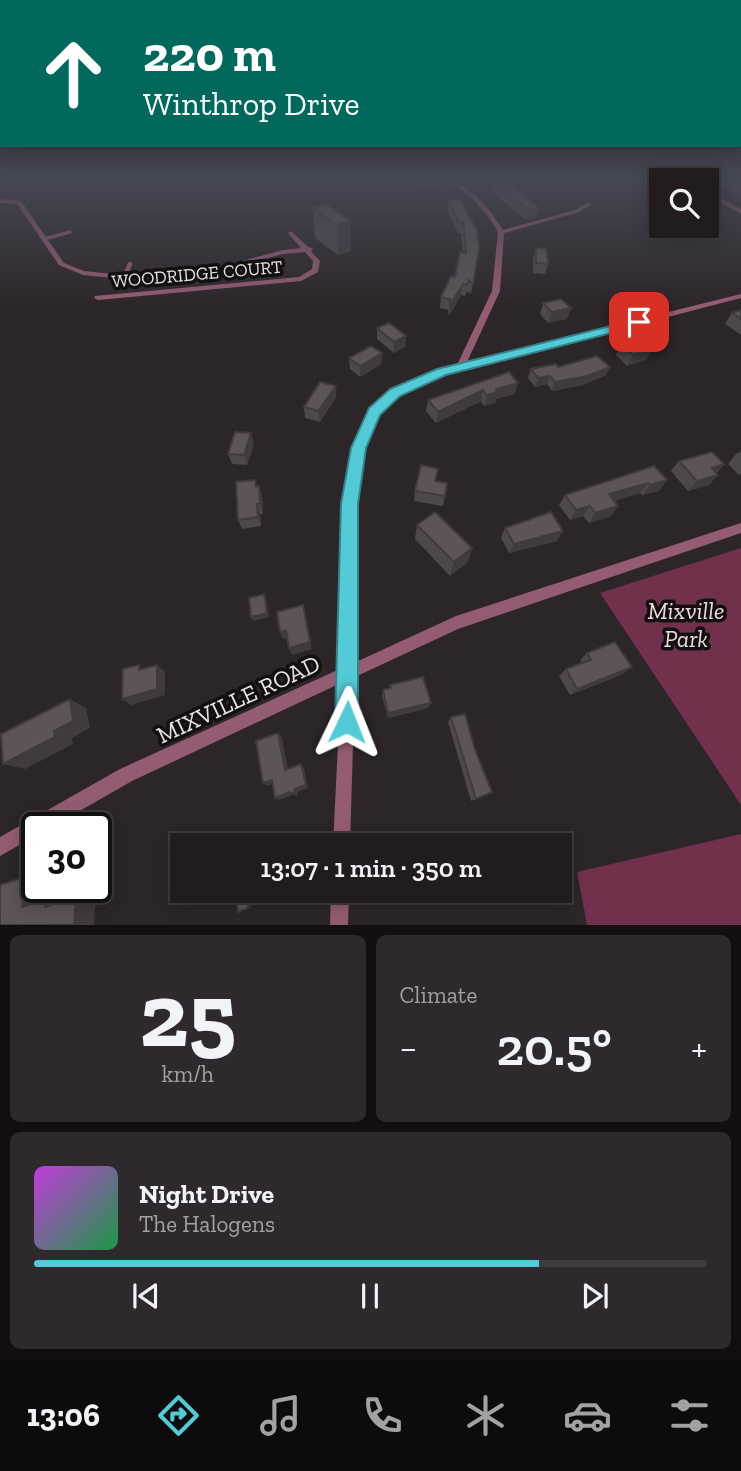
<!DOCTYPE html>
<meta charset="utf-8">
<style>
:root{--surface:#221c1f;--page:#2e292c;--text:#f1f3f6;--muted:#a2a1a4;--line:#3f3a3d;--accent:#52cbd7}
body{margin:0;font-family:"Zilla Slab",serif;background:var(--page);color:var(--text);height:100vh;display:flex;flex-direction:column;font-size:26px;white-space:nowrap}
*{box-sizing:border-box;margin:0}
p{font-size:23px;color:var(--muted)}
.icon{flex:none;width:38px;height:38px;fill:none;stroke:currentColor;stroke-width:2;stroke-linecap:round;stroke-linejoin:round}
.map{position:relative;height:925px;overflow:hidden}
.panel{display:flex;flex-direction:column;gap:10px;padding:10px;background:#130f11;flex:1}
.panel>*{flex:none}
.guide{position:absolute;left:0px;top:0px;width:742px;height:147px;box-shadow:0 4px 18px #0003,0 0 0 2px var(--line);background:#00695c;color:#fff;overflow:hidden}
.tools{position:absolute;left:649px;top:168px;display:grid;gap:14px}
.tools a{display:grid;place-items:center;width:70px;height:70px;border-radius:0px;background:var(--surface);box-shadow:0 4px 18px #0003,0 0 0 2px var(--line);font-size:35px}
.speed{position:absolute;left:21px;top:812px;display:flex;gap:14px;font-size:35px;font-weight:700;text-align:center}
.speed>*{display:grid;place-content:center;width:91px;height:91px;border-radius:50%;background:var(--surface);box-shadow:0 4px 18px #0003,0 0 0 2px var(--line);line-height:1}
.speed .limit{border:4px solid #111;border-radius:10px;background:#fff;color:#111}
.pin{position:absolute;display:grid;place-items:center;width:60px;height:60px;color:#fff;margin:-30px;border-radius:14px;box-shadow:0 4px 10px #0006}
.me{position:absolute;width:77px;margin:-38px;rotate:2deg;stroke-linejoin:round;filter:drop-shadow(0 0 5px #0008)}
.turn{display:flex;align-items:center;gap:24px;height:147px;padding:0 28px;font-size:32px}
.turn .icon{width:91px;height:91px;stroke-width:2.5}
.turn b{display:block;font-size:49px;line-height:60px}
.big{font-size:52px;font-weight:600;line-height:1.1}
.panel .widget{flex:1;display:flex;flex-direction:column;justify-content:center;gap:10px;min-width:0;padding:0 24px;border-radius:10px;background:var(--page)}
.panel .dial{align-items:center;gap:0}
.dial b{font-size:91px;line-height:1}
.song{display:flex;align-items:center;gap:21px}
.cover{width:84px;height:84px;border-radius:10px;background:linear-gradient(135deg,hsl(290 70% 55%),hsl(140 70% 35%))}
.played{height:7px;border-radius:4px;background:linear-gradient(90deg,var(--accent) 75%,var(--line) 75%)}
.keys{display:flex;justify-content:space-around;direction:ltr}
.heat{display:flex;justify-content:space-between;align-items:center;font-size:38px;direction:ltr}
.panel .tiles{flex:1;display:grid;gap:10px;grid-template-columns:1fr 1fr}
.widget:last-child{grid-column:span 2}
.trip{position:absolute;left:170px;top:833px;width:402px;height:70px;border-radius:0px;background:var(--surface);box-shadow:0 4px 18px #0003,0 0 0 2px var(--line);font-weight:600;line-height:70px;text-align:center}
.tabs{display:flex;height:112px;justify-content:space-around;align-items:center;background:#0e0b0c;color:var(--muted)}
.tabs .icon{width:49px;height:49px}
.tabs .selected{color:var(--accent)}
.tabs b{font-size:32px;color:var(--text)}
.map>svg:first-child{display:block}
</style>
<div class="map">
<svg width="741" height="925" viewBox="0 0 741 925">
<rect width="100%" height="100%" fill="#2d2629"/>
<!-- green -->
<g fill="#71314d">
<path d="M 741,548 L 741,805 L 600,593 Z"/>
<path d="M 741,834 L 741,925 L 587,925 L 577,872 Z"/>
</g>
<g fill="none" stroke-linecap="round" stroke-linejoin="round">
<!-- lane-far1 -->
<path stroke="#945c72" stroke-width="3.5" d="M 44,239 L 70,232"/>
<!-- lane -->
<path stroke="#945c72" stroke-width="4.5" d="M 125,275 L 130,264"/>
<!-- street -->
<g fill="#945c72" fill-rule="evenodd">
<path d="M 445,178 C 464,177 494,214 503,230 L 575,210 L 587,203 L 592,204 L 579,212 L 504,233 L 500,291 L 467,362 L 741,294 L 741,298 L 440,376 C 420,383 399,391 384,406 C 347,447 355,541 356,593 C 357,616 356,639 356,662 L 456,616 L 741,523 L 741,533 L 458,629 L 355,677 L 350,845 L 333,845 L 341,683 L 132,781 L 50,828 L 37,828 L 37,835 L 0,856 L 0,837 L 120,769 L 342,668 C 343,645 344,622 344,598 C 344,542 336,443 379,400 C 399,380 430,373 457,365 L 492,291 L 498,232 L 488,216 L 472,198 Z"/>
<path d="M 677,178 L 684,178 L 688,180 L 681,180 Z"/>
<path d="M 707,191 L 741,209 L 741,214 L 707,195 Z"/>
<path d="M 0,199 L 21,201 L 64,263 L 84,271 L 113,274 L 220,267 L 283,250 L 301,248 L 288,233 L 291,231 L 308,247 L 312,248 L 313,249 L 311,251 L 320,261 L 318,272 L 301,281 L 98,300 L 94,298 L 95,296 L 299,277 L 312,269 L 313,261 L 305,252 L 283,254 L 220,271 L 113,278 L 83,275 L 59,265 L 17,204 L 0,203 Z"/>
<path d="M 331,891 L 349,891 L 348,925 L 330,925 Z"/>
</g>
</g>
<!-- wall -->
<g fill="#4f484b">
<path d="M 412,178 L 437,178 L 436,187 L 423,190 L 411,181 Z"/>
<path d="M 706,178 L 741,178 L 741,197 Z"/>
<path d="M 662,180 L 662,195 L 653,190 L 657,181 Z"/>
<path d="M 494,184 L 539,208 L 536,218 L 527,220 L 493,193 Z"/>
<path d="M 448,200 L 479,248 L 471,294 L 467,291 L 465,296 L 461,295 L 449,316 L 448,310 L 440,308 L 441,297 L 455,277 L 463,252 L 461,233 L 458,233 L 447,210 Z"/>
<path d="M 313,208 L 350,221 L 351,251 L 338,255 L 315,238 Z"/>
<path d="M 536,248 L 548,264 L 545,274 L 533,273 L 533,259 Z"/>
<path d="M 543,303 L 571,308 L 567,319 L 548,323 L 540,314 Z"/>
<path d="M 741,310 L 741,335 L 725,324 L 732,313 Z"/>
<path d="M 377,328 L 405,347 L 394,353 L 377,339 Z"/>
<path d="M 621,344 L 652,349 L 646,360 L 627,366 L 616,355 Z"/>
<path d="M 382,353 L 381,364 L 360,377 L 350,369 L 349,358 Z"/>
<path d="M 558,367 L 606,375 L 583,385 L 552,391 L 547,384 L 535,387 L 528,378 L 531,369 Z"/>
<path d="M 509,372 L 515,394 L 496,399 L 495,403 L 484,406 L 481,401 L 436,423 L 426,411 L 428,400 Z"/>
<path d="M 336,386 L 336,397 L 320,422 L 305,418 L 304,407 Z"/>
<path d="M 254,444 L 247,465 L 232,464 L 228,454 Z"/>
<path d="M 741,452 L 741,474 L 739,475 L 728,464 L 737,453 Z"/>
<path d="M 679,461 L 724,464 L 717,473 L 709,485 L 688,491 L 671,471 Z"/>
<path d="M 667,480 L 659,491 L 642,495 L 640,493 L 614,501 L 611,516 L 589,523 L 583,516 L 570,520 L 559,505 L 565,495 Z"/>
<path d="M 436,481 L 447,483 L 443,506 L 414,501 L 415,491 Z"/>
<path d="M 257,486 L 259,486 L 262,496 L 263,514 L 260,514 L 261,526 L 242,529 L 238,520 Z"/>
<path d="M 417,525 L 472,548 L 468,562 L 450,576 L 415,539 Z"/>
<path d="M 505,528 L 557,541 L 509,553 L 501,538 Z"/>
<path d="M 587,653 L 623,674 L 570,695 L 559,676 L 566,669 L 582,663 L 580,660 Z"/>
<path d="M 390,685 L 431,703 L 428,708 L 388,718 L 382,696 L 383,690 L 390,688 Z"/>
<path d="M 451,717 L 487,795 L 471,801 L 448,722 Z"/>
</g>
<!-- shaded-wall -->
<g fill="#403b3d">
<path d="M 437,178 L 436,187 L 423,190 L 424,180 Z"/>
<path d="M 539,208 L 536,218 L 527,220 L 530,210 Z"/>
<path d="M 350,221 L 351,251 L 338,255 L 337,225 Z"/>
<path d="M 463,284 L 461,295 L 449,316 L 450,305 Z"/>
<path d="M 571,308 L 567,319 L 548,323 L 552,312 Z"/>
<path d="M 406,336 L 405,347 L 394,353 L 394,342 Z"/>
<path d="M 652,349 L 646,360 L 627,366 L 633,355 Z"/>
<path d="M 382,353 L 381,364 L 360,377 L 360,366 Z"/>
<path d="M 610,367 L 606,375 L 583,385 L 552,391 L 555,382 Z"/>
<path d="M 550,376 L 547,384 L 535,387 L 538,378 Z"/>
<path d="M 518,383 L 515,394 L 496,399 L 495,403 L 484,406 L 487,395 L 496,389 Z"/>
<path d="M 336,386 L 336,397 L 320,422 L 318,411 Z"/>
<path d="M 483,390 L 481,401 L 436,423 L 438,412 Z"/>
<path d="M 251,433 L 254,444 L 247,465 L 244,455 Z"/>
<path d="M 724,464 L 715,475 L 712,468 Z"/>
<path d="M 718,475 L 709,485 L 688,491 L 697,481 Z"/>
<path d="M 667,480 L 659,491 L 642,495 L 650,485 Z"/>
<path d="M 648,483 L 640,493 L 602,504 L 609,494 Z"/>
<path d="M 259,486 L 262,496 L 263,514 L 260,504 Z"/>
<path d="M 257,504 L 260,514 L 261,526 L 258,517 Z"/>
<path d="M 590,506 L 583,516 L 570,520 L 576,510 Z"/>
<path d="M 618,506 L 611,516 L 589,523 L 595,513 Z"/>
<path d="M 563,531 L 557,541 L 509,553 L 514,544 Z"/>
<path d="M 472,548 L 468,562 L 450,576 L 454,562 Z"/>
<path d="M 264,594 L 266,599 L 269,617 L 253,621 L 251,617 Z"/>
<path d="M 303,605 L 312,649 L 292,655 L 289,648 Z"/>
<path d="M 286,630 L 289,638 L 283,639 L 280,632 Z"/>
<path d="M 157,665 L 165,672 L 165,695 L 131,705 L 122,699 Z"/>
<path d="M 632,667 L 623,674 L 570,695 L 577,689 Z"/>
<path d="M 70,699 L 86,708 L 90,728 L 72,738 L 73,744 L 25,769 L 3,764 L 54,731 Z"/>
<path d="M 431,703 L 428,708 L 388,718 L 388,713 Z"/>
<path d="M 278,733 L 282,738 L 289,774 L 285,770 Z"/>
<path d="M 301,764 L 304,768 L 308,788 L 298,792 L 297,796 L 294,794 Z"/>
<path d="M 272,780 L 276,783 L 267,786 L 263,783 Z"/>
<path d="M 289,792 L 292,795 L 279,800 L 275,798 Z"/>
<path d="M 25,877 L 37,877 L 37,887 L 47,887 L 45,903 L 22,907 Z"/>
<path d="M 246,891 L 249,891 L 251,907 L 248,908 Z"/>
<path d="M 96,894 L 94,925 L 74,925 L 76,896 Z"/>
<path d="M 67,896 L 67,903 L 45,907 L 46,899 Z"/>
</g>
<!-- building -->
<g fill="#5c5457" stroke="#403b3d" stroke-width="2">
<path d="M 421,178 L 435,178 L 424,180 Z"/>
<path d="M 673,178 L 676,178 L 681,180 L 662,180 L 662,183 L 657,181 Z"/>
<path d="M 727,178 L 741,178 L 741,185 Z"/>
<path d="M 508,182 L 539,208 L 530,210 L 494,184 Z"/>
<path d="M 460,199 L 477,230 L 479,248 L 473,284 L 469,280 L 467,285 L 463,284 L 450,305 L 450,299 L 441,297 L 451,276 L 455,277 L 460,252 L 466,253 L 463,222 L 459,223 L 448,200 Z"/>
<path d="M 326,204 L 350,221 L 337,225 L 313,208 Z"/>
<path d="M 536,248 L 546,249 L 548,264 L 536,263 Z"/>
<path d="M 561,299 L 571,308 L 552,312 L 543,303 Z"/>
<path d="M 741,310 L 741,319 L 732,313 Z"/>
<path d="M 389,323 L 406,336 L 394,342 L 377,328 Z"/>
<path d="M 640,339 L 652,349 L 633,355 L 621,344 Z"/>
<path d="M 371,346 L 382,353 L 360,366 L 349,358 Z"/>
<path d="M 597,356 L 610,367 L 587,376 L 555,382 L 550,376 L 538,378 L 531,369 L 556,364 L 558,367 Z"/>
<path d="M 509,372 L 518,383 L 496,389 L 498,392 L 487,395 L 483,390 L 438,412 L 428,400 Z"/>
<path d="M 320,382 L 336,386 L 318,411 L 304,407 Z"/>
<path d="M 235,432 L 251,433 L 244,455 L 228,454 Z"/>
<path d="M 712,452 L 724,464 L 712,468 L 718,475 L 697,481 L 679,461 Z"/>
<path d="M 421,465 L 438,469 L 435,481 L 447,483 L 445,496 L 415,491 Z"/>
<path d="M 654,466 L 667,480 L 650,485 L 648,483 L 609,494 L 618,506 L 595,513 L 590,506 L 576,510 L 565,495 Z"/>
<path d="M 255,480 L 256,487 L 259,486 L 260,504 L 257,504 L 258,517 L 238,520 L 236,482 Z"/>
<path d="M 435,512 L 472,548 L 454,562 L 417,525 Z"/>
<path d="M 551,512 L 563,531 L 514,544 L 505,528 Z"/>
<path d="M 264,594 L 267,613 L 251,617 L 249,598 Z"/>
<path d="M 303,605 L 310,642 L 289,648 L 286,630 L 280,632 L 277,612 Z"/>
<path d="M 615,642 L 632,667 L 577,689 L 566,669 L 591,660 L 587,653 Z"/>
<path d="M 139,665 L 139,670 L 157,665 L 157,689 L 122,699 L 123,669 Z"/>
<path d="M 423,677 L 431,703 L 388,713 L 383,690 L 391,688 L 390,685 Z"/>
<path d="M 70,699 L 73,721 L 54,731 L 55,737 L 3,764 L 1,734 Z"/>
<path d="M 465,714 L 475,750 L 492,792 L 476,799 L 451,717 Z"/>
<path d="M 278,733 L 285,770 L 301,764 L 306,785 L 295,789 L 294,794 L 289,792 L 275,798 L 272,780 L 263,783 L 256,741 Z"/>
<path d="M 25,877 L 22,907 L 46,899 L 45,907 L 76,896 L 74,925 L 0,925 L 0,885 Z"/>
<path d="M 235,891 L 246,891 L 248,908 L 238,912 Z"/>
</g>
<!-- sky -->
<linearGradient id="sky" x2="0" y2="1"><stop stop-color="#191517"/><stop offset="0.58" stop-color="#464754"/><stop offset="1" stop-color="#464754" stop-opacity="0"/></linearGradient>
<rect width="741" height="307" fill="url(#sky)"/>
<!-- route -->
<path fill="#52cbd7" stroke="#35848c" stroke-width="2" d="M 639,319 L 645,322 L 643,325 L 446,375 L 400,396 L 380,415 L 366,448 L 358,504 L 358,722 L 355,730 L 347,734 L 339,730 L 335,722 L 341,504 L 351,448 L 369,408 L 390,389 L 437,369 Z"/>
<g text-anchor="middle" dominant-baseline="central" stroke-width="7" stroke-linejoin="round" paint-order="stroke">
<!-- far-street labels -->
<g font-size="18" fill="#e8e3e5" stroke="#131011">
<text transform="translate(197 274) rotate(-5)">WOODRIDGE COURT</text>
</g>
<!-- near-park labels -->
<g font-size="24" font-style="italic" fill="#f0d7e0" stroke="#131011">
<text x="686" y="610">Mixville<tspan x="686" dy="28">Park</tspan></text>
</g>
<!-- near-street labels -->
<g font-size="24" fill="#e8e3e5" stroke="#131011">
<text transform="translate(238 699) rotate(-25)">MIXVILLE ROAD</text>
</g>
</g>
</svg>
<div class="tools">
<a><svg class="icon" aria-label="search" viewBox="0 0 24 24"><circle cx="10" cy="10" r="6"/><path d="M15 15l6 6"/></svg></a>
</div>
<div class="speed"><div class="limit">30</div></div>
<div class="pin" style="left:639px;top:322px;background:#d93025"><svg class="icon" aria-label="arrive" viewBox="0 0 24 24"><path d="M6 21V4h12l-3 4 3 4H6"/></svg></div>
<svg class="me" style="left:347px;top:722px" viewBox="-20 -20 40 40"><path d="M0-17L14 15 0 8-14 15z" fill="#52cbd7" stroke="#fff" stroke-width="4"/></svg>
<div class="trip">13:07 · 1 min · 350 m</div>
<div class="guide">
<div class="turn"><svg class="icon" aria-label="ahead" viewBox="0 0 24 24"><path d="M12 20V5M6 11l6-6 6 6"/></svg><div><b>220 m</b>Winthrop Drive</div></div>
</div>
</div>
<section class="panel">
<div class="tiles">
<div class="widget dial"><b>25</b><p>km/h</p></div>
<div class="widget"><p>Climate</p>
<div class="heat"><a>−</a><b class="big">20.5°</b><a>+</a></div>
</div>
<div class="widget">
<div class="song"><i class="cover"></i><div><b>Night Drive</b><p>The Halogens</p></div></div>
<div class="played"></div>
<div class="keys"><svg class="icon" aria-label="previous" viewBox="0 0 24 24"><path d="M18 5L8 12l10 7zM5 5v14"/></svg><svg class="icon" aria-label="pause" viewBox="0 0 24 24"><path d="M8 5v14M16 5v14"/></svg><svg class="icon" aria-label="next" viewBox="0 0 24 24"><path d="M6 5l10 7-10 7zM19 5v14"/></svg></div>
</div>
</div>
</section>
<nav class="tabs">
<b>13:06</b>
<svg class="icon selected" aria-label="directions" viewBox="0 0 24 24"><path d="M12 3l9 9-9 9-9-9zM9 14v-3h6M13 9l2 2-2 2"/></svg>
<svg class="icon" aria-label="music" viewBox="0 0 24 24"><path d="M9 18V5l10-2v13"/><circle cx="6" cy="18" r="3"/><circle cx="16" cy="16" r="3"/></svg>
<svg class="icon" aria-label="phone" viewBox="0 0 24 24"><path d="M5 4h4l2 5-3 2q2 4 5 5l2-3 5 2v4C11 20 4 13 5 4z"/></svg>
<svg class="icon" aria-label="climate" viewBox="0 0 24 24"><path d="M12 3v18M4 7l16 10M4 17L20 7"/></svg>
<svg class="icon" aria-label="car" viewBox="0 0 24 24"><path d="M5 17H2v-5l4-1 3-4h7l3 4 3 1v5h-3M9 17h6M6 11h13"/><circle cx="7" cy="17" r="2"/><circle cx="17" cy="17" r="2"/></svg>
<svg class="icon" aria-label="filters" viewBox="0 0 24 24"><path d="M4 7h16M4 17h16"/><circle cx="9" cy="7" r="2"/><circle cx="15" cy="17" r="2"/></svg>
</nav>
